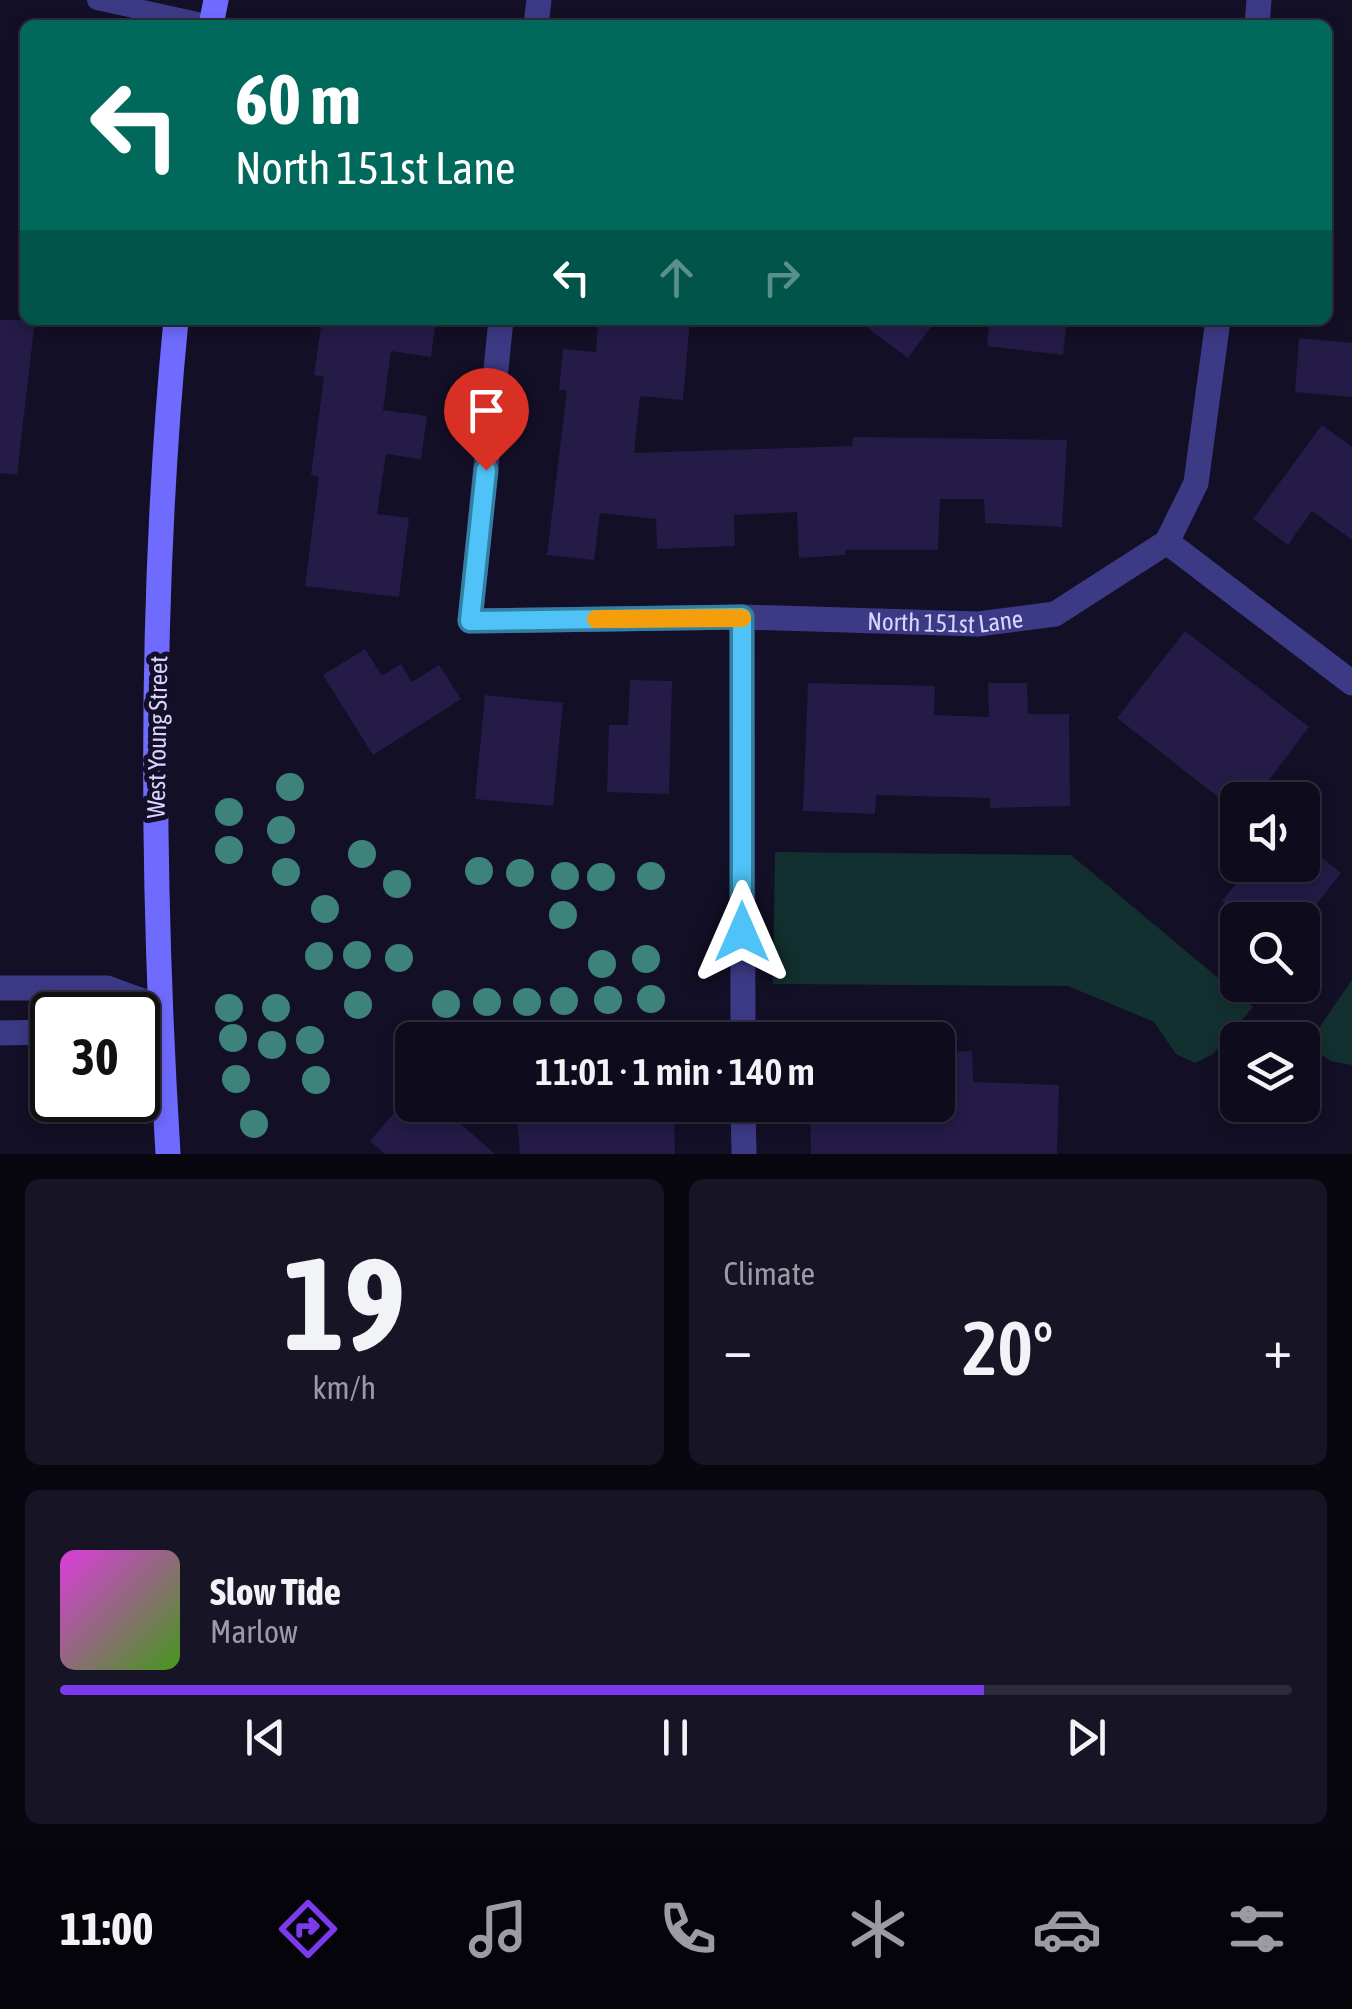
<!DOCTYPE html>
<meta charset="utf-8">
<style>
:root{--surface:#0e0b1c;--page:#171425;--text:#f1f3f6;--muted:#9b9ba3;--line:#2e2b3b;--accent:#7c3aed}
body{margin:0;font-family:"Asap Condensed",sans-serif;background:var(--page);color:var(--text);height:100vh;display:flex;flex-direction:column;font-size:38px;white-space:nowrap}
*{box-sizing:border-box;margin:0}
p{font-size:32px;color:var(--muted)}
.icon{flex:none;width:55px;height:55px;fill:none;stroke:currentColor;stroke-width:2;stroke-linecap:round;stroke-linejoin:round}
.map{position:relative;height:1154px;overflow:hidden}
.drawer{display:flex;flex-direction:column;gap:25px;padding:25px;background:#08060f;flex:1}
.drawer>*{flex:none}
.hud{position:absolute;left:20px;top:20px;width:1312px;height:305px;border-radius:15px;box-shadow:0 5px 15px #0003,0 0 0 2px var(--line);background:#00695c;color:#fff;overflow:hidden}
.tools{position:absolute;left:1220px;top:782px;display:grid;gap:20px}
.tools a{display:grid;place-items:center;width:100px;height:100px;border-radius:15px;background:var(--surface);box-shadow:0 5px 15px #0003,0 0 0 2px var(--line);font-size:50px}
.speed{position:absolute;left:30px;top:992px;display:flex;gap:20px;font-size:50px;font-weight:700;text-align:center}
.speed>*{display:grid;place-content:center;width:130px;height:130px;border-radius:50%;background:var(--surface);box-shadow:0 5px 15px #0003,0 0 0 2px var(--line);line-height:1}
.speed .limit{border:5px solid #111;border-radius:15px;background:#fff;color:#111}
.pin{position:absolute;display:grid;place-items:center;width:85px;height:85px;color:#fff;margin:-102px -42px;border-radius:50% 50% 50% 0;rotate:-45deg;box-shadow:0 0 10px #0007}
.pin .icon{rotate:45deg}
.me{position:absolute;width:110px;margin:-55px;rotate:0deg;stroke-linejoin:round;filter:drop-shadow(0 0 8px #0008)}
.turn{display:flex;align-items:center;gap:35px;height:210px;padding:0 50px;font-size:45px}
.turn .icon{width:130px;height:130px;stroke-width:2.5}
.turn b{display:block;font-size:70px;line-height:85px}
.lanes{display:flex;align-items:center;height:95px;padding:0 50px;background:#0003;justify-content:center;gap:50px;direction:ltr}
.lanes .off{opacity:.35}
.big{font-size:75px;font-weight:600;line-height:1.1}
.drawer .tile{flex:1;display:flex;flex-direction:column;justify-content:center;gap:15px;min-width:0;padding:0 35px;border-radius:15px;background:var(--page)}
.drawer .dial{align-items:center;gap:0}
.dial b{font-size:130px;line-height:1}
.song{display:flex;align-items:center;gap:30px}
.cover{width:120px;height:120px;border-radius:15px;background:linear-gradient(135deg,hsl(300 70% 55%),hsl(100 70% 35%))}
.played{height:10px;border-radius:5px;background:linear-gradient(90deg,var(--accent) 75%,var(--line) 75%)}
.keys{display:flex;justify-content:space-around;direction:ltr}
.heat{display:flex;justify-content:space-between;align-items:center;font-size:55px;direction:ltr}
.drawer .tiles{flex:1;display:grid;gap:25px;grid-template-columns:1fr 1fr}
.tile:last-child{grid-column:span 2}
.trip{position:absolute;left:395px;top:1022px;width:560px;height:100px;border-radius:15px;background:var(--surface);box-shadow:0 5px 15px #0003,0 0 0 2px var(--line);font-weight:600;line-height:100px;text-align:center}
.tab-bar{display:flex;height:160px;justify-content:space-around;align-items:center;background:#06040b;color:var(--muted)}
.tab-bar .icon{width:70px;height:70px}
.tab-bar .selected{color:var(--accent)}
.tab-bar b{font-size:45px;color:var(--text)}
.map>svg:first-child{display:block}
</style>
<div class="map">
<svg width="1352" height="1154" viewBox="0 0 1352 1154">
<rect width="100%" height="100%" fill="#130f26"/>
<!-- green -->
<g fill="#12302f">
<path d="M 775,852 L 1071,855 L 1253,1007 L 1213,1054 L 1195,1063 L 1176,1054 L 1154,1022 L 1068,986 L 773,984 Z"/>
<path d="M 1352,980 L 1352,1065 L 1331,1061 L 1316,1051 L 1319,1028 Z"/>
</g>
<!-- building -->
<g fill="#241b47">
<path d="M 0,320 L 35,320 L 17,475 L 0,473 Z"/>
<path d="M 322,320 L 436,320 L 431,357 L 391,351 L 383,410 L 427,416 L 421,459 L 386,454 L 377,514 L 409,518 L 399,597 L 305,586 L 319,477 L 311,475 L 324,377 L 314,375 Z"/>
<path d="M 598,320 L 690,320 L 683,400 L 640,396 L 634,453 L 852,446 L 853,437 L 1067,440 L 1062,527 L 985,523 L 984,499 L 940,499 L 938,550 L 845,550 L 845,555 L 799,558 L 797,512 L 734,515 L 735,546 L 657,549 L 656,519 L 600,513 L 594,560 L 547,555 L 567,390 L 559,390 L 563,349 L 596,352 Z"/>
<path d="M 857,320 L 936,320 L 908,358 Z"/>
<path d="M 990,320 L 1067,320 L 1063,355 L 987,346 Z"/>
<path d="M 1299,338 L 1352,343 L 1352,397 L 1295,392 Z"/>
<path d="M 1322,425 L 1352,447 L 1352,540 L 1312,511 L 1288,545 L 1253,519 Z"/>
<path d="M 1185,631 L 1309,727 L 1254,800 L 1222,800 L 1117,718 Z"/>
<path d="M 365,649 L 382,676 L 401,664 L 412,682 L 439,665 L 461,699 L 373,755 L 323,675 Z"/>
<path d="M 630,680 L 672,681 L 669,794 L 607,792 L 609,725 L 628,725 Z"/>
<path d="M 808,683 L 935,686 L 934,715 L 989,717 L 988,683 L 1027,683 L 1028,714 L 1069,714 L 1070,806 L 990,808 L 990,798 L 876,795 L 875,814 L 803,811 Z"/>
<path d="M 485,695 L 563,703 L 553,806 L 475,799 Z"/>
<path d="M 1302,842 L 1341,873 L 1304,920 L 1246,920 L 1222,901 L 1251,865 L 1302,865 Z"/>
<path d="M 972,1051 L 973,1082 L 1059,1085 L 1057,1154 L 811,1154 L 810,1105 L 938,1105 L 938,1052 Z"/>
<path d="M 401,1105 L 439,1105 L 495,1154 L 385,1154 L 370,1141 Z"/>
<path d="M 516,1105 L 674,1105 L 675,1154 L 520,1154 Z"/>
</g>
<g fill="none" stroke-linecap="round" stroke-linejoin="round">
<!-- lane -->
<path stroke="#3d3a85" stroke-width="20" d="M 97,0 L 211,25"/>
<!-- street -->
<g stroke="#3d3a85" stroke-width="25">
<path d="M 536,25 L 539,0"/>
<path d="M 1257,25 L 1259,0"/>
<path id="s1" d="M 501,320 L 470,621 L 742,617 L 978,624 L 1055,614 L 1167,542"/>
<path d="M 1167,542 L 1352,683"/>
<path d="M 1167,542 L 1196,483 L 1218,320"/>
<path d="M 742,617 L 743,1040"/>
<path d="M 0,988 L 107,988 L 159,1007"/>
<path d="M 0,1033 L 52,1032"/>
<path d="M 743,1105 L 744,1154"/>
</g>
<!-- secondary -->
<g stroke="#6f6bff" stroke-width="25">
<path d="M 211,25 L 216,0"/>
<path d="M 168,1154 C 151,876 149,597 176,320"/>
</g>
</g>
<!-- trees -->
<g fill="#3d827b">
<circle cx="290" cy="787" r="14"/>
<circle cx="229" cy="812" r="14"/>
<circle cx="281" cy="830" r="14"/>
<circle cx="229" cy="850" r="14"/>
<circle cx="362" cy="854" r="14"/>
<circle cx="479" cy="871" r="14"/>
<circle cx="286" cy="872" r="14"/>
<circle cx="520" cy="873" r="14"/>
<circle cx="565" cy="876" r="14"/>
<circle cx="651" cy="876" r="14"/>
<circle cx="601" cy="877" r="14"/>
<circle cx="397" cy="884" r="14"/>
<circle cx="325" cy="909" r="14"/>
<circle cx="563" cy="915" r="14"/>
<circle cx="357" cy="955" r="14"/>
<circle cx="319" cy="956" r="14"/>
<circle cx="399" cy="958" r="14"/>
<circle cx="646" cy="959" r="14"/>
<circle cx="602" cy="964" r="14"/>
<circle cx="651" cy="999" r="14"/>
<circle cx="608" cy="1000" r="14"/>
<circle cx="564" cy="1001" r="14"/>
<circle cx="487" cy="1002" r="14"/>
<circle cx="527" cy="1002" r="14"/>
<circle cx="446" cy="1004" r="14"/>
<circle cx="358" cy="1005" r="14"/>
<circle cx="229" cy="1008" r="14"/>
<circle cx="276" cy="1008" r="14"/>
<circle cx="233" cy="1038" r="14"/>
<circle cx="310" cy="1040" r="14"/>
<circle cx="272" cy="1045" r="14"/>
<circle cx="236" cy="1079" r="14"/>
<circle cx="316" cy="1080" r="14"/>
<circle cx="254" cy="1124" r="14"/>
</g>
<g fill="none" stroke-linecap="round" stroke-linejoin="round">
<defs>
<path id="route" d="M 486,470 L 470,621 L 742,617 L 742,932"/>
</defs>
<!-- route casing -->
<use href="#route" stroke="#337fa1" stroke-width="25"/>
<!-- route -->
<use href="#route" stroke="#4fc3f7" stroke-width="18"/>
<!-- slow -->
<path stroke="#f59e0b" stroke-width="18" d="M 596,619 L 742,618"/>
</g>
<g text-anchor="middle" dominant-baseline="central" stroke-width="10" stroke-linejoin="round" paint-order="stroke">
<!-- street labels -->
<g font-size="25" fill="#d9d4ff" stroke="#130f26">
<text stroke="none"><textPath href="#s1" startOffset="778">North 151st Lane</textPath></text>
<text transform="translate(157 737) rotate(-89)">West Young Street</text>
</g>
</g>
</svg>
<div class="tools">
<a><svg class="icon" aria-label="sound" viewBox="0 0 24 24"><path d="M4 9h4l5-4v14l-5-4H4zM17 9q2 3 0 6"/></svg></a>
<a><svg class="icon" aria-label="search" viewBox="0 0 24 24"><circle cx="10" cy="10" r="6"/><path d="M15 15l6 6"/></svg></a>
<a><svg class="icon" aria-label="layers" viewBox="0 0 24 24"><path d="M12 4l9 5-9 5-9-5zM3 14l9 5 9-5"/></svg></a>
</div>
<div class="speed"><div class="limit">30</div></div>
<div class="pin" style="left:486px;top:470px;background:#d93025"><svg class="icon" aria-label="arrive" viewBox="0 0 24 24"><path d="M6 21V4h12l-3 4 3 4H6"/></svg></div>
<svg class="me" style="left:742px;top:932px" viewBox="-20 -20 40 40"><path d="M0-17L14 15 0 8-14 15z" fill="#4fc3f7" stroke="#fff" stroke-width="4"/></svg>
<div class="trip">11:01 · 1 min · 140 m</div>
<div class="hud">
<div class="turn"><svg class="icon" aria-label="left" viewBox="0 0 24 24"><path d="M17 20v-9H6M10 6l-5 5 5 5"/></svg><div><b>60 m</b>North 151st Lane</div></div>
<div class="lanes"><svg class="icon" aria-label="left" viewBox="0 0 24 24"><path d="M17 20v-9H6M10 6l-5 5 5 5"/></svg><svg class="icon off" aria-label="ahead" viewBox="0 0 24 24"><path d="M12 20V5M6 11l6-6 6 6"/></svg><svg class="icon off" aria-label="right" viewBox="0 0 24 24"><path d="M7 20v-9h11M14 6l5 5-5 5"/></svg></div>
</div>
</div>
<section class="drawer">
<div class="tiles">
<div class="tile dial"><b>19</b><p>km/h</p></div>
<div class="tile"><p>Climate</p>
<div class="heat"><a>−</a><b class="big">20°</b><a>+</a></div>
</div>
<div class="tile">
<div class="song"><i class="cover"></i><div><b>Slow Tide</b><p>Marlow</p></div></div>
<div class="played"></div>
<div class="keys"><svg class="icon" aria-label="previous" viewBox="0 0 24 24"><path d="M18 5L8 12l10 7zM5 5v14"/></svg><svg class="icon" aria-label="pause" viewBox="0 0 24 24"><path d="M8 5v14M16 5v14"/></svg><svg class="icon" aria-label="next" viewBox="0 0 24 24"><path d="M6 5l10 7-10 7zM19 5v14"/></svg></div>
</div>
</div>
</section>
<nav class="tab-bar">
<b>11:00</b>
<svg class="icon selected" aria-label="directions" viewBox="0 0 24 24"><path d="M12 3l9 9-9 9-9-9zM9 14v-3h6M13 9l2 2-2 2"/></svg>
<svg class="icon" aria-label="music" viewBox="0 0 24 24"><path d="M9 18V5l10-2v13"/><circle cx="6" cy="18" r="3"/><circle cx="16" cy="16" r="3"/></svg>
<svg class="icon" aria-label="phone" viewBox="0 0 24 24"><path d="M5 4h4l2 5-3 2q2 4 5 5l2-3 5 2v4C11 20 4 13 5 4z"/></svg>
<svg class="icon" aria-label="climate" viewBox="0 0 24 24"><path d="M12 3v18M4 7l16 10M4 17L20 7"/></svg>
<svg class="icon" aria-label="car" viewBox="0 0 24 24"><path d="M5 17H2v-5l4-1 3-4h7l3 4 3 1v5h-3M9 17h6M6 11h13"/><circle cx="7" cy="17" r="2"/><circle cx="17" cy="17" r="2"/></svg>
<svg class="icon" aria-label="filters" viewBox="0 0 24 24"><path d="M4 7h16M4 17h16"/><circle cx="9" cy="7" r="2"/><circle cx="15" cy="17" r="2"/></svg>
</nav>
